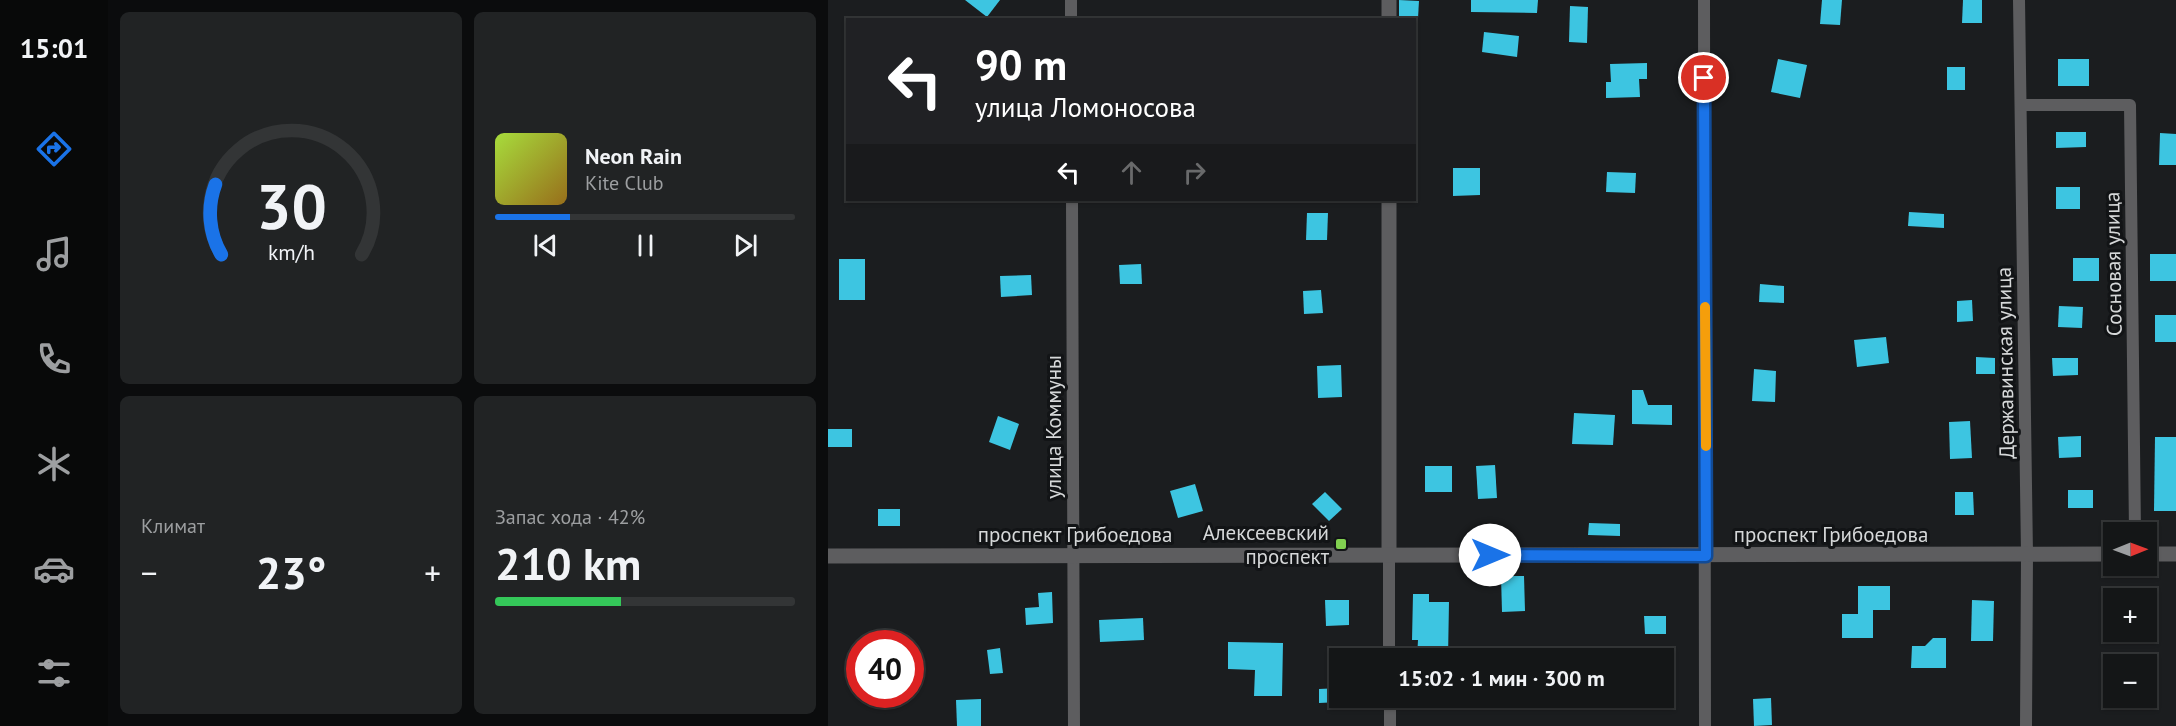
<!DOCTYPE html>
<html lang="ru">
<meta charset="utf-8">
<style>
:root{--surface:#141617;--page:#212324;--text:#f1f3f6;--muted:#9d9fa1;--line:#333536;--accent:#1a73e8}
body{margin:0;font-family:"PT Sans",sans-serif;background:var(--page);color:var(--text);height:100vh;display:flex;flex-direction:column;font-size:22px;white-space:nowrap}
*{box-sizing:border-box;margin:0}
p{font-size:20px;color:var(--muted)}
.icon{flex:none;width:33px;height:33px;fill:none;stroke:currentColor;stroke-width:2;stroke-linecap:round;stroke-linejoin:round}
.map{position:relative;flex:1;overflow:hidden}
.side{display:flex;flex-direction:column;gap:12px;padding:12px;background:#0b0c0d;width:720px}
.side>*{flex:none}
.banner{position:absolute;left:18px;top:18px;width:570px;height:183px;border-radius:0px;box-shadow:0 2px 4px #0004,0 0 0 2px var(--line);background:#202124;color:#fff;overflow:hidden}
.needle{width:39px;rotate:89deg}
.buttons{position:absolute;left:1275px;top:522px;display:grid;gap:12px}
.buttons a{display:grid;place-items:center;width:54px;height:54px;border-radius:0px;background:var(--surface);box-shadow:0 2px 4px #0004,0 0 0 2px var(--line);font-size:30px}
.speed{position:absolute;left:18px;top:630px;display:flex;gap:12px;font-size:30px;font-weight:700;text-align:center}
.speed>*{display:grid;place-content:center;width:78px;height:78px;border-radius:50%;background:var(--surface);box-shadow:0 2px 4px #0004,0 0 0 2px var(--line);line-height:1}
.speed .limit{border:9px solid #d22;background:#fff;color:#111}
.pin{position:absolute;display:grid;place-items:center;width:51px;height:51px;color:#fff;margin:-26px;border:3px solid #fff;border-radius:50%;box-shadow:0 2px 6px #0007}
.me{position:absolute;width:66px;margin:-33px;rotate:90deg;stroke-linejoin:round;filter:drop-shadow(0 0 4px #0008)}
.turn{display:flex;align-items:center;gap:21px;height:126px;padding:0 30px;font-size:27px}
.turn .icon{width:78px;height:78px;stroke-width:2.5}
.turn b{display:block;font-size:42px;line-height:51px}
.lanes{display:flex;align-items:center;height:57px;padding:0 30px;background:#0003;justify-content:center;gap:30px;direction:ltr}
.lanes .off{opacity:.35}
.big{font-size:45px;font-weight:600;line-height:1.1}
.side .widget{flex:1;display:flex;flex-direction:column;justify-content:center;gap:9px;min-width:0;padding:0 21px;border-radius:9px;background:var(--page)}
.side .dial{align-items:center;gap:0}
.dial svg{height:156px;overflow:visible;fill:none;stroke:var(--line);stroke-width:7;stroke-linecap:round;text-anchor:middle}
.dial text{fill:var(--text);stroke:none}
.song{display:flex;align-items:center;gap:18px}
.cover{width:72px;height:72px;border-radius:9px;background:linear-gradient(135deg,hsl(80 70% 55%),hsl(40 70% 35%))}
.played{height:6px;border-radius:3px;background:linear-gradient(90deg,var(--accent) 25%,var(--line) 25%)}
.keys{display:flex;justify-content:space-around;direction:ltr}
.heat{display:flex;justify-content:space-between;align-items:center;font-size:33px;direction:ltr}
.charge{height:9px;border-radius:4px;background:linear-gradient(90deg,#34c759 42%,var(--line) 0)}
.side .tiles{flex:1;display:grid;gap:12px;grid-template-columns:repeat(2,1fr)}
.trip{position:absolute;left:501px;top:648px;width:345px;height:60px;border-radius:0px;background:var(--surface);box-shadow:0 2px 4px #0004,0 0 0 2px var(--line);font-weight:600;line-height:60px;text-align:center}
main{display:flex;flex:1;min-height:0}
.menu{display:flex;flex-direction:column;width:108px;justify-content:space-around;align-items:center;background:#080909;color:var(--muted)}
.menu .icon{width:42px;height:42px}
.menu .selected{color:var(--accent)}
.menu b{font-size:27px;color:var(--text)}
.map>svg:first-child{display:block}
</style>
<main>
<nav class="menu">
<b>15:01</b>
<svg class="icon selected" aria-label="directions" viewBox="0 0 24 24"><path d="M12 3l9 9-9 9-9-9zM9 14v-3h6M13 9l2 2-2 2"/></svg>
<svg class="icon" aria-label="music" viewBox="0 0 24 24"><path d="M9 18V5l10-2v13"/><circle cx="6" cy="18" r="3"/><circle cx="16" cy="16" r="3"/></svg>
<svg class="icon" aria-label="phone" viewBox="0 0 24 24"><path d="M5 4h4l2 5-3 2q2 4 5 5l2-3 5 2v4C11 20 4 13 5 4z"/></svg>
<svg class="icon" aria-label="climate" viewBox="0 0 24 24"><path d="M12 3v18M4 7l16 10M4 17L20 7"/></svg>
<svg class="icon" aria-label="car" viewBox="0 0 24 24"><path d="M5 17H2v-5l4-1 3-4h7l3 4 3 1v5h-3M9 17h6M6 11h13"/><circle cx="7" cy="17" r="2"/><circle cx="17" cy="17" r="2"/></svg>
<svg class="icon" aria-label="filters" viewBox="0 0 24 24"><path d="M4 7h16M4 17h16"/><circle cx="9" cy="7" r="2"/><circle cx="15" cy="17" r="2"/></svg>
</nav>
<section class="side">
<div class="tiles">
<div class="widget dial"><svg viewBox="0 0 100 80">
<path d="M14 69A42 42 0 1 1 86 69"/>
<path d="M14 69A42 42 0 0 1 11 33" stroke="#1a73e8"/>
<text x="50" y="56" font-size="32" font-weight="700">30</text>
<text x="50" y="72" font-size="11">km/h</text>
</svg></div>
<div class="widget">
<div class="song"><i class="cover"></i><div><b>Neon Rain</b><p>Kite Club</p></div></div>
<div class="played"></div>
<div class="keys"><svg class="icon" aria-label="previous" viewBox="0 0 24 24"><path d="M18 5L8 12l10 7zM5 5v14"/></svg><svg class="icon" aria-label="pause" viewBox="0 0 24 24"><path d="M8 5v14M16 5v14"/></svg><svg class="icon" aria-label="next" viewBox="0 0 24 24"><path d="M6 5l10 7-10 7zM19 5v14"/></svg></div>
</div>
<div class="widget"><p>Климат</p>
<div class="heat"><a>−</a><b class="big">23°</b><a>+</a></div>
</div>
<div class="widget"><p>Запас хода · 42%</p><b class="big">210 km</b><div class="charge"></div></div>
</div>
</section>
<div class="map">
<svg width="1348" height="726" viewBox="0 0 1348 726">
<rect width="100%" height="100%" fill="#1b1d1f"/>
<!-- building -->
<g fill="#3dc5e1">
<path d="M 137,0 L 172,0 L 159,17 Z"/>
<path d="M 571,0 L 591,1 L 590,18 L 571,17 Z"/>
<path d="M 643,0 L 710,0 L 709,13 L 643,12 Z"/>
<path d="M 994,0 L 1014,0 L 1012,25 L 992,24 Z"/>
<path d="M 1135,0 L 1154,0 L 1154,23 L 1134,23 Z"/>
<path d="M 742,6 L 760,7 L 759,43 L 741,42 Z"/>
<path d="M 656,32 L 691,36 L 689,57 L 654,52 Z"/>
<path d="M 950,59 L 979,65 L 972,98 L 943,92 Z"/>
<rect x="1230" y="59" width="31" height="27"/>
<path d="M 819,63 L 819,79 L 811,79 L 812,97 L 778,98 L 778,82 L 783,82 L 782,64 Z"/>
<rect x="1119" y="67" width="18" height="23"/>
<path d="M 1228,132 L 1258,132 L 1258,147 L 1228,148 Z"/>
<path d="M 1332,133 L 1348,134 L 1348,165 L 1331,165 Z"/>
<path d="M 625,168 L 652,168 L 652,195 L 625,196 Z"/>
<path d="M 779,172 L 808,173 L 807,193 L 778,192 Z"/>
<rect x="1228" y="187" width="24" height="22"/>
<path d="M 1081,212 L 1116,214 L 1116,228 L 1080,226 Z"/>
<path d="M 479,213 L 500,213 L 499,240 L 478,240 Z"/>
<rect x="1322" y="254" width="26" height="27"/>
<rect x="1245" y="258" width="26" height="23"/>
<rect x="11" y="259" width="26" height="41"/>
<path d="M 313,264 L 314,284 L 292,284 L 291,265 Z"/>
<path d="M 203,275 L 204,295 L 173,297 L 172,276 Z"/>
<path d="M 932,284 L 956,286 L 956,303 L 931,302 Z"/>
<path d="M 493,290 L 495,313 L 476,314 L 475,291 Z"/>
<path d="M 1144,300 L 1145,321 L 1129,322 L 1129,301 Z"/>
<path d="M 1231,306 L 1255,307 L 1254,328 L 1230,327 Z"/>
<rect x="1327" y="315" width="21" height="27"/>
<path d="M 1058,337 L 1061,363 L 1029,367 L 1026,340 Z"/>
<path d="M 1148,357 L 1167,358 L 1167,374 L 1148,374 Z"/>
<path d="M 1224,358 L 1250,358 L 1250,375 L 1225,376 Z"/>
<path d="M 513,365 L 514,397 L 490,398 L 489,366 Z"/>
<path d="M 926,369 L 948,371 L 947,402 L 924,401 Z"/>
<path d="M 804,390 L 815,390 L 820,405 L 844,405 L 844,425 L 804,424 Z"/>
<path d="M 746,413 L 787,415 L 785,445 L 744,444 Z"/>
<path d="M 170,416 L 191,424 L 182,450 L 161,442 Z"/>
<path d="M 1142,421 L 1144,458 L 1122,459 L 1121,422 Z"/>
<rect x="0" y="429" width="24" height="18"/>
<path d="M 1253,436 L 1253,457 L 1231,458 L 1230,437 Z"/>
<path d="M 1327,437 L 1348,437 L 1348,511 L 1326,511 Z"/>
<path d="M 667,465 L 669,498 L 650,499 L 648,466 Z"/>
<rect x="597" y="466" width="27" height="26"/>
<path d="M 367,484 L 375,511 L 350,518 L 342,491 Z"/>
<rect x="1240" y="490" width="25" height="18"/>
<path d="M 497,492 L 514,509 L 501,521 L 484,504 Z"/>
<path d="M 1127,492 L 1145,492 L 1146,515 L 1127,515 Z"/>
<rect x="50" y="509" width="22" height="17"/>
<path d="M 761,523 L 792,524 L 792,536 L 760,535 Z"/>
<path d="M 673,576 L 696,576 L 697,611 L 674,612 Z"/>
<path d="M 1030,586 L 1062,586 L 1062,610 L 1045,610 L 1045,638 L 1014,638 L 1014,614 L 1030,614 Z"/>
<path d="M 224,592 L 225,623 L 198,625 L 197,608 L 211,607 L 210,593 Z"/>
<path d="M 585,594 L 601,594 L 601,602 L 621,602 L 620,658 L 589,658 L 590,640 L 584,640 Z"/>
<path d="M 497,600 L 521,600 L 521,625 L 498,626 Z"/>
<path d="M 1144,600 L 1166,601 L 1165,641 L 1143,641 Z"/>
<path d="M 816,616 L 838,616 L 838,634 L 817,634 Z"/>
<path d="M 315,618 L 316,640 L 272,642 L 271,620 Z"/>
<path d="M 1105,638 L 1118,638 L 1118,668 L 1083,668 L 1084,646 L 1097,646 Z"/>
<path d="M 400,642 L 455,643 L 454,696 L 426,696 L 427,670 L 400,669 Z"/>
<path d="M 172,648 L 175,673 L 162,674 L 159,650 Z"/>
<path d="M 512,688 L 512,702 L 491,703 L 491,689 Z"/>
<path d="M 943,698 L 944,725 L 926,726 L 925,699 Z"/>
<path d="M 153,699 L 153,726 L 129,726 L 128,700 Z"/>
</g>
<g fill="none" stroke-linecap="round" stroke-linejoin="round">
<!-- minor -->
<g stroke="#5d5d5f" stroke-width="12">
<path d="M 243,0 L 243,20"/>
<path d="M 876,0 L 877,726"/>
<path d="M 1191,0 L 1199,555 L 1198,726"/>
<path d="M 1193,105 L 1302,105 L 1307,532"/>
<path d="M 244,200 L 246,726"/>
<path d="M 561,555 L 561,658"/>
<path d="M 562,698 L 562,726"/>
</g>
<!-- tertiary -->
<g stroke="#5d5d5f" stroke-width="15">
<path d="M 561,20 L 561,0"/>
<path d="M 1318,554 L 1348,554"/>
<path d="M 561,555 L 561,200"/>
<path d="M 0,556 L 1286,554"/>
</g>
</g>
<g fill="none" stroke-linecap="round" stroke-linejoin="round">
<defs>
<path id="route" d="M 662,555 L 878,556 L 876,78"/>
</defs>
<!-- route casing -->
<use href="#route" stroke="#114b97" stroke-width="15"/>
<!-- route -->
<use href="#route" stroke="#1a73e8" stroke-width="10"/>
<!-- slow -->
<path stroke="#f59e0b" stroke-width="10" d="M 877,307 L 878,446"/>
</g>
<!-- markers -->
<rect fill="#81d050" stroke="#121416" stroke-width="2" x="507" y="538" width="12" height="12" rx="3"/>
<g text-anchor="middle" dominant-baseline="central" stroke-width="6" stroke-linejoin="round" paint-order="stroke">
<!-- street labels -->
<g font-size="21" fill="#d6d8d9" stroke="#121416">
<text transform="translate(1285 264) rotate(-91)">Сосновая улица</text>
<text transform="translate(1177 363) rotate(-91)">Державинская улица</text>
<text transform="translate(225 427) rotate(-90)">улица Коммуны</text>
<text x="247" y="534">проспект Грибоедова</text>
<text x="1003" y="534">проспект Грибоедова</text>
</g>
<!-- poi labels -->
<g font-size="21" fill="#d6d8d9" stroke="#121416" text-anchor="end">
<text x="501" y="532">Алексеевский<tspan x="501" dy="24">проспект</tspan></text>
</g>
</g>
</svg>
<div class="buttons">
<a><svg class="needle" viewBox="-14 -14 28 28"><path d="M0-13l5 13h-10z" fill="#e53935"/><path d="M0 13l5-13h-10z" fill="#9d9fa1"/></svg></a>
<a>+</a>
<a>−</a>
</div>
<div class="speed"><div class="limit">40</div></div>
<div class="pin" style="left:876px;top:78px;background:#d93025"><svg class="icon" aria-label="arrive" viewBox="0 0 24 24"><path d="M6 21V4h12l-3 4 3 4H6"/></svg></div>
<svg class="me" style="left:662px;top:555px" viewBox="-20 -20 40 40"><circle r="19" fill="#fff"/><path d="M0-13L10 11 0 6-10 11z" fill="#1a73e8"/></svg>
<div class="trip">15:02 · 1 мин · 300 m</div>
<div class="banner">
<div class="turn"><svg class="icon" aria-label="left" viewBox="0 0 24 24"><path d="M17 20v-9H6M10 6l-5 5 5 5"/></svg><div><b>90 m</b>улица Ломоносова</div></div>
<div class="lanes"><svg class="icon" aria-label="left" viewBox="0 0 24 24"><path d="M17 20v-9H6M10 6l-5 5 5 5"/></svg><svg class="icon off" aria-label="ahead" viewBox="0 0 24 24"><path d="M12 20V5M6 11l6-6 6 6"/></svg><svg class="icon off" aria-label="right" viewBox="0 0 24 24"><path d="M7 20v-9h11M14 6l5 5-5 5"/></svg></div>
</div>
</div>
</main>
